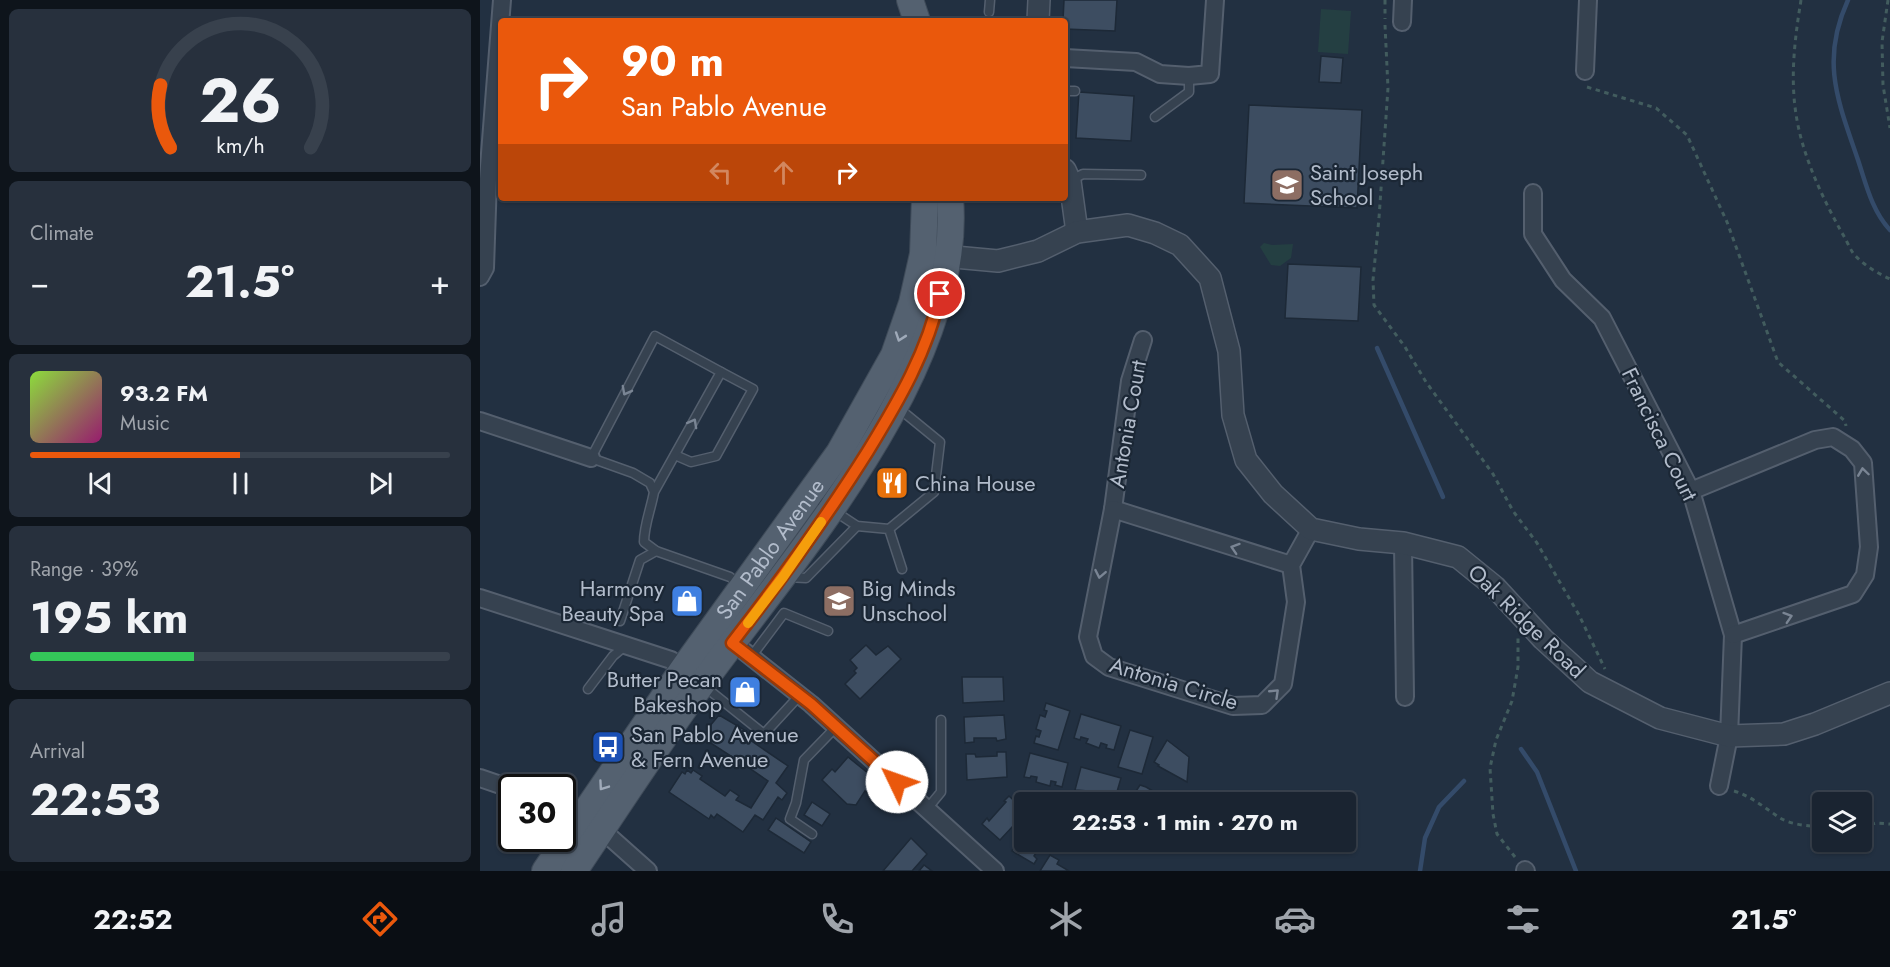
<!DOCTYPE html>
<meta charset="utf-8">
<style>
:root{--surface:#1a2431;--page:#27303d;--text:#f1f3f6;--muted:#9fa4ab;--line:#38414d;--accent:#ea580c}
body{margin:0;font-family:Jost,sans-serif;background:var(--page);color:var(--text);height:100vh;display:flex;flex-direction:column;font-size:22px;white-space:nowrap}
*{box-sizing:border-box;margin:0}
p{font-size:20px;color:var(--muted)}
.icon{flex:none;width:33px;height:33px;fill:none;stroke:currentColor;stroke-width:2;stroke-linecap:round;stroke-linejoin:round}
.map{position:relative;flex:1;overflow:hidden}
.side{display:flex;flex-direction:column;gap:9px;padding:9px;background:#0e141b;width:480px}
.side>*{flex:none}
.banner{position:absolute;left:18px;top:18px;width:570px;height:183px;border-radius:6px;box-shadow:0 2px 4px #0004,0 0 0 2px var(--line);background:#ea580c;color:#fff;overflow:hidden}
.tools{position:absolute;left:1332px;top:792px;display:grid;gap:12px}
.tools a{display:grid;place-items:center;width:60px;height:60px;border-radius:6px;background:var(--surface);box-shadow:0 2px 4px #0004,0 0 0 2px var(--line);font-size:30px}
.speed{position:absolute;left:18px;top:774px;display:flex;gap:12px;font-size:30px;font-weight:700;text-align:center}
.speed>*{display:grid;place-content:center;width:78px;height:78px;border-radius:50%;background:var(--surface);box-shadow:0 2px 4px #0004,0 0 0 2px var(--line);line-height:1}
.speed .limit{border:3px solid #111;border-radius:9px;background:#fff;color:#111}
.pin{position:absolute;display:grid;place-items:center;width:51px;height:51px;color:#fff;margin:-26px;border:3px solid #fff;border-radius:50%;box-shadow:0 2px 6px #0007}
.me{position:absolute;width:66px;margin:-33px;rotate:312deg;stroke-linejoin:round;filter:drop-shadow(0 0 4px #0008)}
.turn{display:flex;align-items:center;gap:21px;height:126px;padding:0 24px;font-size:27px}
.turn .icon{width:78px;height:78px;stroke-width:2.5}
.turn b{display:block;font-size:42px;line-height:51px}
.lanes{display:flex;align-items:center;height:57px;padding:0 24px;background:#0003;justify-content:center;gap:30px;direction:ltr}
.lanes .off{opacity:.35}
.big{font-size:45px;font-weight:700;line-height:1.1}
.side .widget{flex:1;display:flex;flex-direction:column;justify-content:center;gap:9px;min-width:0;padding:0 21px;border-radius:9px;background:var(--page)}
.side .dial{align-items:center;gap:0}
.dial svg{height:156px;overflow:visible;fill:none;stroke:var(--line);stroke-width:7;stroke-linecap:round;text-anchor:middle}
.dial text{fill:var(--text);stroke:none}
.song{display:flex;align-items:center;gap:18px}
.cover{width:72px;height:72px;border-radius:9px;background:linear-gradient(135deg,hsl(90 70% 55%),hsl(320 70% 35%))}
.played{height:6px;border-radius:3px;background:linear-gradient(90deg,var(--accent) 50%,var(--line) 50%)}
.keys{display:flex;justify-content:space-around;direction:ltr}
.heat{display:flex;justify-content:space-between;align-items:center;font-size:33px;direction:ltr}
.charge{height:9px;border-radius:4px;background:linear-gradient(90deg,#34c759 39%,var(--line) 0)}
.trip{position:absolute;left:534px;top:792px;width:342px;height:60px;border-radius:6px;background:var(--surface);box-shadow:0 2px 4px #0004,0 0 0 2px var(--line);font-weight:700;line-height:60px;text-align:center}
.menu{display:flex;height:96px;justify-content:space-around;align-items:center;background:#0a0e14;color:var(--muted)}
.menu .icon{width:42px;height:42px}
.menu .selected{color:var(--accent)}
.menu b{font-size:27px;color:var(--text)}
main{display:flex;flex:1;min-height:0}
.map>svg:first-child{display:block}
</style>
<main>
<section class="side">
<div class="widget dial"><svg viewBox="0 0 100 80">
<path d="M14 69A42 42 0 1 1 86 69"/>
<path d="M14 69A42 42 0 0 1 9 37" stroke="#ea580c"/>
<text x="50" y="56" font-size="32" font-weight="700">26</text>
<text x="50" y="72" font-size="11">km/h</text>
</svg></div>
<div class="widget"><p>Climate</p>
<div class="heat"><a>−</a><b class="big">21.5°</b><a>+</a></div>
</div>
<div class="widget">
<div class="song"><i class="cover"></i><div><b>93.2 FM</b><p>Music</p></div></div>
<div class="played"></div>
<div class="keys"><svg class="icon" aria-label="previous" viewBox="0 0 24 24"><path d="M18 5L8 12l10 7zM5 5v14"/></svg><svg class="icon" aria-label="pause" viewBox="0 0 24 24"><path d="M8 5v14M16 5v14"/></svg><svg class="icon" aria-label="next" viewBox="0 0 24 24"><path d="M6 5l10 7-10 7zM19 5v14"/></svg></div>
</div>
<div class="widget"><p>Range · 39%</p><b class="big">195 km</b><div class="charge"></div></div>
<div class="widget"><p>Arrival</p><b class="big">22:53</b></div>
</section>
<div class="map">
<svg width="1410" height="871" viewBox="0 0 1410 871">
<rect width="100%" height="100%" fill="#223041"/>
<!-- green -->
<g fill="#243f42">
<path d="M 841,9 L 871,11 L 868,54 L 838,52 Z"/>
<path d="M 784,243 L 792,245 L 813,244 L 811,258 L 800,266 L 791,265 L 780,247 Z"/>
</g>
<g fill="none" stroke-linecap="round" stroke-linejoin="round">
<!-- stream -->
<g stroke="#344b6a" stroke-width="4.5">
<path d="M 1368,0 C 1340,61 1358,101 1378,160 C 1386,184 1392,211 1410,230"/>
<path d="M 897,348 L 963,497"/>
<path d="M 1041,749 L 1057,772 L 1096,871"/>
<path d="M 940,871 L 945,838 L 959,807 L 984,781"/>
</g>
</g>
<!-- building -->
<g fill="#3d4d61" stroke="#1d2937" stroke-width="1.5">
<path d="M 584,0 L 637,0 L 635,31 L 585,29 L 585,21 L 583,21 Z"/>
<path d="M 841,56 L 863,58 L 861,83 L 839,82 Z"/>
<path d="M 599,92 L 654,96 L 651,141 L 596,138 Z"/>
<path d="M 769,105 L 882,110 L 877,208 L 764,203 Z"/>
<path d="M 808,264 L 881,267 L 878,321 L 805,318 Z"/>
<path d="M 386,645 L 396,655 L 408,646 L 421,659 L 380,699 L 365,684 L 376,673 L 374,671 L 377,668 L 370,660 Z"/>
<path d="M 482,677 L 523,677 L 524,701 L 483,703 Z"/>
<path d="M 566,703 L 590,711 L 578,750 L 554,743 L 556,736 L 559,737 L 561,731 L 556,729 L 560,715 L 565,717 L 567,711 L 564,710 Z"/>
<path d="M 601,714 L 641,726 L 634,750 L 626,748 L 627,745 L 621,743 L 619,748 L 606,743 L 608,739 L 601,737 L 600,740 L 594,738 Z"/>
<path d="M 239,715 L 263,729 L 270,735 L 267,738 L 308,766 L 296,783 L 307,793 L 302,800 L 298,797 L 283,820 L 275,815 L 263,832 L 237,814 L 234,818 L 231,815 L 229,819 L 189,792 L 202,772 L 205,774 L 207,770 L 211,773 L 213,770 L 222,776 L 220,779 L 245,796 L 250,790 L 259,796 L 256,800 L 271,808 L 288,781 L 262,763 L 260,766 L 250,760 L 251,756 L 226,740 L 229,736 L 226,734 L 230,728 L 229,727 Z"/>
<path d="M 524,715 L 526,739 L 517,741 L 516,738 L 494,738 L 494,742 L 485,743 L 484,717 Z"/>
<path d="M 650,730 L 673,737 L 662,774 L 638,767 Z"/>
<path d="M 687,740 L 709,757 L 707,782 L 678,766 L 679,765 L 674,762 Z"/>
<path d="M 517,752 L 526,752 L 527,777 L 487,780 L 486,754 L 495,754 L 496,757 L 517,756 Z"/>
<path d="M 550,753 L 588,763 L 582,787 L 575,785 L 576,782 L 571,781 L 570,786 L 556,782 L 557,777 L 551,776 L 550,778 L 544,777 Z"/>
<path d="M 368,757 L 404,786 L 403,787 L 414,797 L 404,808 L 385,791 L 376,805 L 367,804 L 342,780 L 352,769 L 355,772 Z"/>
<path d="M 601,767 L 641,778 L 634,802 L 628,800 L 628,797 L 622,795 L 621,800 L 607,796 L 608,791 L 595,790 Z"/>
<path d="M 660,785 L 666,787 L 692,802 L 649,802 Z"/>
<path d="M 529,796 L 544,810 L 544,814 L 520,840 L 502,824 L 507,818 L 509,821 L 526,802 L 524,801 Z"/>
<path d="M 332,802 L 350,814 L 342,826 L 324,815 Z"/>
<path d="M 296,818 L 331,842 L 324,853 L 288,830 Z"/>
<path d="M 544,831 L 544,842 L 563,842 L 554,856 L 557,859 L 554,864 L 532,851 Z"/>
<path d="M 431,838 L 447,854 L 432,871 L 403,871 Z"/>
<path d="M 570,855 L 579,860 L 577,864 L 589,871 L 560,871 Z"/>
<path d="M 444,865 L 452,871 L 439,871 Z"/>
</g>
<g fill="none" stroke-linecap="round" stroke-linejoin="round">
<defs>
<g id="service">
<path d="M 509,12 L 510,0"/>
<path d="M 585,91 L 595,91"/>
<path d="M 675,117 L 709,92 L 709,76"/>
<path d="M 591,180 L 603,174 L 661,175"/>
<path d="M 195,455 L 211,462 L 236,456 L 273,389 L 241,372"/>
<path d="M 174,492 L 170,483 L 153,473 L 111,458 L 175,336 L 241,372 L 174,492 C 171,509 164,525 164,542 L 176,551 L 250,577 L 260,585"/>
<path d="M 330,495 L 377,526 L 409,529 L 422,569"/>
<path d="M 409,529 L 454,492 L 460,442 L 416,406"/>
<path d="M 306,577 L 326,578 L 377,526"/>
<path d="M 140,621 L 160,560 L 176,551"/>
<path d="M 271,657 L 304,613 L 348,631"/>
<path d="M 224,686 L 284,734 L 320,695"/>
<path d="M 108,689 L 133,656 L 145,646"/>
<path d="M 447,809 L 461,792 L 461,720"/>
<path d="M 332,834 L 310,819 L 316,803 L 324,760 L 356,727"/>
</g>
<g id="minor">
<path d="M 922,22 L 923,0"/>
<path d="M 585,58 L 656,62 L 680,74 L 709,76 L 730,74 L 735,0"/>
<path d="M 1105,71 L 1108,0"/>
<path d="M 1053,193 L 1053,234 L 1083,280 L 1122,318 L 1211,491 L 1253,635 L 1249,736 L 1239,786"/>
<path d="M 0,277 L 5,268 L 8,179 L 22,0"/>
<path d="M 0,421 L 111,458"/>
<path d="M 1211,491 L 1335,440 L 1353,437 L 1372,449 L 1383,463 L 1389,547 L 1385,575 L 1373,594 L 1253,635"/>
<path d="M 633,509 L 650,381 L 663,340"/>
<path d="M 923,543 L 925,697"/>
<path d="M 811,565 L 633,509 L 608,637 L 614,656 L 629,667 L 753,706 L 782,705 L 803,684 L 816,602 L 811,565 L 831,529"/>
<path d="M 0,598 L 191,660 L 210,674"/>
<path d="M 246,637 L 331,704 L 515,871"/>
<path d="M 0,778 L 32,789"/>
<path d="M 82,806 L 104,814 L 168,871"/>
<path d="M 1045,870 L 1046,871"/>
</g>
<g id="tertiary">
<path d="M 558,21 L 559,0"/>
<path d="M 585,170 L 590,181 L 597,232"/>
<path d="M 453,255 L 518,261 L 558,251 L 597,232 L 648,225 L 675,233 L 700,245 L 730,278 L 749,351 L 753,415 L 766,460 L 793,494 L 831,529 L 879,539 L 923,543 L 978,557 L 1015,587 L 1063,639 L 1110,682 L 1180,718 L 1249,736 L 1304,734 L 1335,724 L 1410,693"/>
</g>
<g id="primary">
<path d="M 430,0 L 437,21"/>
<path id="s1" d="M 65,871 L 203,669 L 359,453 L 414,355 L 432,303 L 443,254 L 445,198"/>
<path d="M 94,871 C 138,806 180,740 227,677 C 320,550 484,365 470,198"/>
</g>
</defs>
<!-- service casing -->
<use href="#service" stroke="#545f6e" stroke-width="11"/>
<!-- minor casing -->
<use href="#minor" stroke="#545f6e" stroke-width="20"/>
<!-- tertiary casing -->
<use href="#tertiary" stroke="#545f6e" stroke-width="24"/>
<!-- primary casing -->
<use href="#primary" stroke="#3f4b59" stroke-width="28"/>
<!-- path -->
<g stroke="#425c5e" stroke-width="3" stroke-dasharray="4.5 4.5" stroke-linecap="butt">
<path d="M 905,0 L 905,19"/>
<path d="M 1321,0 C 1315,37 1310,76 1316,114 C 1322,155 1342,197 1362,233 C 1366,239 1369,247 1373,253 C 1382,264 1397,273 1410,279"/>
<path d="M 1408,0 L 1402,42 L 1403,85 L 1410,128"/>
<path d="M 905,25 L 908,88 L 899,218 L 893,280 L 894,305 L 925,347 L 946,382 L 1013,474 L 1033,511 L 1057,543 L 1099,615 L 1125,669"/>
<path d="M 1107,87 L 1176,108 L 1207,135 L 1247,222 L 1298,362 L 1365,421 L 1366,426"/>
<path d="M 1254,791 C 1271,796 1285,808 1300,818 C 1312,825 1329,826 1342,827"/>
<path d="M 1382,827 L 1396,823 L 1410,824"/>
<path d="M 1035,857 L 1017,834 L 1013,814 L 1010,768 L 1016,740 L 1032,701 L 1038,667 L 1038,638"/>
</g>
<!-- service -->
<use href="#service" stroke="#364250" stroke-width="8"/>
<!-- minor -->
<use href="#minor" stroke="#364250" stroke-width="16"/>
<!-- tertiary -->
<use href="#tertiary" stroke="#364250" stroke-width="21"/>
<!-- primary -->
<use href="#primary" stroke="#546170" stroke-width="26"/>
</g>
<!-- one-way arrows -->
<defs><path id="oneway-chevron" d="M-2-3.5L2.5 0L-2 3.5" fill="none" stroke-width="1.6" stroke-linecap="round" stroke-linejoin="round" transform="scale(1.5)"/></defs>
<g stroke="#9faab9">
<use href="#oneway-chevron" transform="translate(420 337) rotate(109)"/>
<use href="#oneway-chevron" transform="translate(123 786) rotate(125)"/>
</g>
<g stroke="#7a8594">
<use href="#oneway-chevron" transform="translate(146 391) rotate(118)"/>
<use href="#oneway-chevron" transform="translate(213 423) rotate(-61)"/>
<use href="#oneway-chevron" transform="translate(1383 472) rotate(-98)"/>
<use href="#oneway-chevron" transform="translate(755 548) rotate(-162)"/>
<use href="#oneway-chevron" transform="translate(620 574) rotate(101)"/>
<use href="#oneway-chevron" transform="translate(1308 617) rotate(-18)"/>
<use href="#oneway-chevron" transform="translate(795 693) rotate(-44)"/>
</g>
<g fill="none" stroke-linecap="round" stroke-linejoin="round">
<defs>
<path id="route" d="M 417,782 L 331,704 L 252,643 C 300,581 346,518 388,451 C 418,402 448,351 460,294"/>
</defs>
<!-- route casing -->
<use href="#route" stroke="#983908" stroke-width="15"/>
<!-- route -->
<use href="#route" stroke="#ea580c" stroke-width="10"/>
<!-- slow -->
<path stroke="#f59e0b" stroke-width="10" d="M 268,623 L 303,577 L 341,522"/>
</g>
<!-- icons -->
<defs>
<symbol id="school-square" viewBox="-11 -11 22 22"><rect x="-9" y="-9" width="18" height="18" rx="4" fill="#8d6e63" stroke="#1b2735"/><path d="M0-5L7-2L0 1L-7-2ZM-4 1L0 2.5L4 1V4Q0 6-4 4Z" fill="#fff"/></symbol>
<symbol id="restaurant-square" viewBox="-11 -11 22 22"><rect x="-9" y="-9" width="18" height="18" rx="4" fill="#e8710a" stroke="#1b2735"/><path d="M-5-6h1v4h1v-4h1v4h1v-4h1v5L-1.5 .5V6h-2V.5L-5-1ZM5-6V6H3V1.5H1.5Q1.5-4 5-6Z" fill="#fff"/></symbol>
<symbol id="shop-square" viewBox="-11 -11 22 22"><rect x="-9" y="-9" width="18" height="18" rx="4" fill="#3f7fe0" stroke="#1b2735"/><path d="M-5-2.5h2.3a2.7 3.5 0 0 1 5.4 0H5L5.5 6h-11ZM-1.5-2.5h3a1.5 2.3 0 0 0-3 0Z" fill="#fff"/></symbol>
<symbol id="bus-square" viewBox="-11 -11 22 22"><rect x="-9" y="-9" width="18" height="18" rx="4" fill="#1a4fb4" stroke="#1b2735"/><path d="M-5-6H5V4H4V6H2V4H-2V6H-4V4H-5ZM-3.5-4V0h7V-4ZM-3.5 1.2v1.5H-2V1.2ZM2 1.2v1.5H3.5V1.2Z" fill="#fff"/></symbol>
</defs>
<g fill-rule="evenodd">
<use href="#school-square" x="788" y="166" width="38" height="38"/>
<use href="#restaurant-square" x="393" y="464" width="38" height="38"/>
<use href="#shop-square" x="188" y="582" width="38" height="38"/>
<use href="#school-square" x="340" y="582" width="38" height="38"/>
<use href="#shop-square" x="246" y="673" width="38" height="38"/>
<use href="#bus-square" x="109" y="728" width="38" height="38"/>
</g>
<g text-anchor="middle" dominant-baseline="central" stroke-width="4.5" stroke-linejoin="round" paint-order="stroke">
<!-- poi labels -->
<g font-size="22" fill="#b2bccb" stroke="#1b2735" text-anchor="start">
<text x="830" y="172">Saint Joseph<tspan x="830" dy="25">School</tspan></text>
<text x="435" y="483">China House</text>
<text x="184" y="588" text-anchor="end">Harmony<tspan x="184" dy="25">Beauty Spa</tspan></text>
<text x="382" y="588">Big Minds<tspan x="382" dy="25">Unschool</tspan></text>
<text x="242" y="679" text-anchor="end">Butter Pecan<tspan x="242" dy="25">Bakeshop</tspan></text>
<text x="151" y="734">San Pablo Avenue<tspan x="151" dy="25">&amp; Fern Avenue</tspan></text>
</g>
<!-- street labels -->
<g font-size="22" fill="#b2bccb" stroke="#1b2735">
<text transform="translate(647 424) rotate(-80)">Antonia Court</text>
<text transform="translate(1180 434) rotate(64)">Francisca Court</text>
<text stroke="none"><textPath href="#s1" startOffset="393">San Pablo Avenue</textPath></text>
<text transform="translate(1047 621) rotate(44)">Oak Ridge Road</text>
<text transform="translate(694 683) rotate(17)">Antonia Circle</text>
</g>
</g>
</svg>
<div class="tools">
<a><svg class="icon" aria-label="layers" viewBox="0 0 24 24"><path d="M12 4l9 5-9 5-9-5zM3 14l9 5 9-5"/></svg></a>
</div>
<div class="speed"><div class="limit">30</div></div>
<div class="pin" style="left:460px;top:294px;background:#d93025"><svg class="icon" aria-label="arrive" viewBox="0 0 24 24"><path d="M6 21V4h12l-3 4 3 4H6"/></svg></div>
<svg class="me" style="left:417px;top:782px" viewBox="-20 -20 40 40"><circle r="19" fill="#fff"/><path d="M0-13L10 11 0 6-10 11z" fill="#ea580c"/></svg>
<div class="trip">22:53 · 1 min · 270 m</div>
<div class="banner">
<div class="turn"><svg class="icon" aria-label="right" viewBox="0 0 24 24"><path d="M7 20v-9h11M14 6l5 5-5 5"/></svg><div><b>90 m</b>San Pablo Avenue</div></div>
<div class="lanes"><svg class="icon off" aria-label="left" viewBox="0 0 24 24"><path d="M17 20v-9H6M10 6l-5 5 5 5"/></svg><svg class="icon off" aria-label="ahead" viewBox="0 0 24 24"><path d="M12 20V5M6 11l6-6 6 6"/></svg><svg class="icon" aria-label="right" viewBox="0 0 24 24"><path d="M7 20v-9h11M14 6l5 5-5 5"/></svg></div>
</div>
</div>
</main>
<nav class="menu">
<b>22:52</b>
<svg class="icon selected" aria-label="directions" viewBox="0 0 24 24"><path d="M12 3l9 9-9 9-9-9zM9 14v-3h6M13 9l2 2-2 2"/></svg>
<svg class="icon" aria-label="music" viewBox="0 0 24 24"><path d="M9 18V5l10-2v13"/><circle cx="6" cy="18" r="3"/><circle cx="16" cy="16" r="3"/></svg>
<svg class="icon" aria-label="phone" viewBox="0 0 24 24"><path d="M5 4h4l2 5-3 2q2 4 5 5l2-3 5 2v4C11 20 4 13 5 4z"/></svg>
<svg class="icon" aria-label="climate" viewBox="0 0 24 24"><path d="M12 3v18M4 7l16 10M4 17L20 7"/></svg>
<svg class="icon" aria-label="car" viewBox="0 0 24 24"><path d="M5 17H2v-5l4-1 3-4h7l3 4 3 1v5h-3M9 17h6M6 11h13"/><circle cx="7" cy="17" r="2"/><circle cx="17" cy="17" r="2"/></svg>
<svg class="icon" aria-label="filters" viewBox="0 0 24 24"><path d="M4 7h16M4 17h16"/><circle cx="9" cy="7" r="2"/><circle cx="15" cy="17" r="2"/></svg>
<b>21.5°</b>
</nav>
